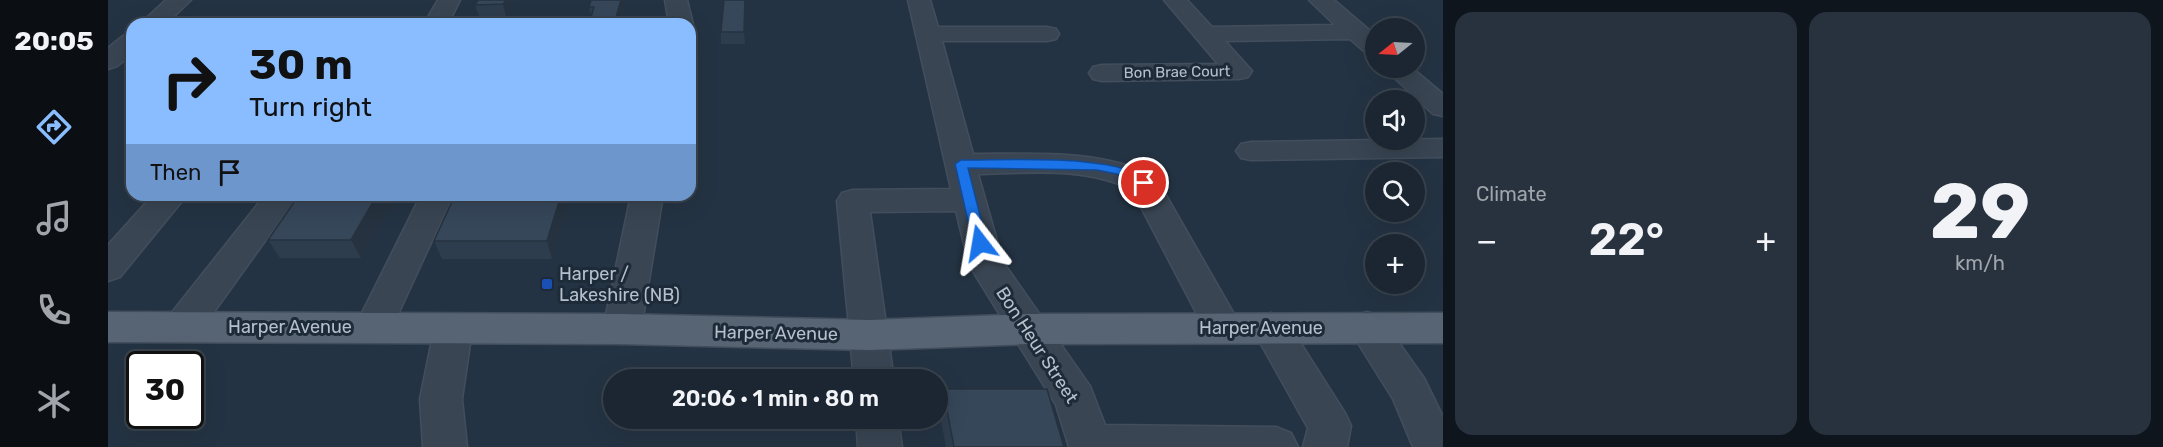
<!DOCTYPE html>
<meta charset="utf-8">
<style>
:root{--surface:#1b2632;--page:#28323e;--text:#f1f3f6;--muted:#a0a5ac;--line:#39434d;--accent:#89bdff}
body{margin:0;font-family:Rubik,sans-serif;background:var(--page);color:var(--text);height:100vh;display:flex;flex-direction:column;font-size:22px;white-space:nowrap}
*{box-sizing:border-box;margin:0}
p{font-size:20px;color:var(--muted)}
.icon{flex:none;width:33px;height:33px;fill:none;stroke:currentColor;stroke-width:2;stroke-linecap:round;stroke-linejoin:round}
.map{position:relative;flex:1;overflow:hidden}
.drawer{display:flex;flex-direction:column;gap:12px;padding:12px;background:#0f151c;width:720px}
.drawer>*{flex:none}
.top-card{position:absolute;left:18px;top:18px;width:570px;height:183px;border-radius:18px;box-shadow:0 6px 24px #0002,0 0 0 2px var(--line);background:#89bdff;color:#111;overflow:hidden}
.needle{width:39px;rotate:252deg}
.fabs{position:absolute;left:1257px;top:18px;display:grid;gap:12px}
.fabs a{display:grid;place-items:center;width:60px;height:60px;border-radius:50%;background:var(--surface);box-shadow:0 6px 24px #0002,0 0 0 2px var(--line);font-size:30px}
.speed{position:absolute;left:18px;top:351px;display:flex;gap:12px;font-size:30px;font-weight:700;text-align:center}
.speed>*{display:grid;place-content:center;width:78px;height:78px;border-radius:50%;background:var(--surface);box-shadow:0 6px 24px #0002,0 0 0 2px var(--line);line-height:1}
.speed .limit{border:3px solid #111;border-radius:9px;background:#fff;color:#111}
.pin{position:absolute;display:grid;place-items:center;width:51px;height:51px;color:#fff;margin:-26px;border:3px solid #fff;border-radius:50%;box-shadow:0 2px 6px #0007}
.me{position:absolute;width:66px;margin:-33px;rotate:346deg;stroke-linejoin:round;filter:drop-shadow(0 0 4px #0008)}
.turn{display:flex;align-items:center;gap:21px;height:126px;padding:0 24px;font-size:27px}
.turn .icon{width:78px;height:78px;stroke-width:2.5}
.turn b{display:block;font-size:42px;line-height:51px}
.then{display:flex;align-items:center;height:57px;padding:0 24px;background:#0003;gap:12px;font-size:22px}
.big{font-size:45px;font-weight:600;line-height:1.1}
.drawer .tile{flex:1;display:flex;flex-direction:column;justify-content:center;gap:9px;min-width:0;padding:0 21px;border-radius:18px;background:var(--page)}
.drawer .dial{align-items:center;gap:0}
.dial b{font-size:78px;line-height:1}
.heat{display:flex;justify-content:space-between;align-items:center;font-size:33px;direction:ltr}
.drawer .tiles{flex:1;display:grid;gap:12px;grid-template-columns:repeat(2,1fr)}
.trip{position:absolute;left:495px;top:369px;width:345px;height:60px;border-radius:30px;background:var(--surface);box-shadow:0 6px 24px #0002,0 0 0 2px var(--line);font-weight:600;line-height:60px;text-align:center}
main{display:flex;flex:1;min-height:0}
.tab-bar{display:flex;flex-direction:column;width:108px;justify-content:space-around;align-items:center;background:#0b0f14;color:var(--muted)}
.tab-bar .icon{width:42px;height:42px}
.tab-bar .active{color:var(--accent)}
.tab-bar b{font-size:27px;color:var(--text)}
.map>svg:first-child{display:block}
</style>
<main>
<nav class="tab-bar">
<b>20:05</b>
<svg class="icon active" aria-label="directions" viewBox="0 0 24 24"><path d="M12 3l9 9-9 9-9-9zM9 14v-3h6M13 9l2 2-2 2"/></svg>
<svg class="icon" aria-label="music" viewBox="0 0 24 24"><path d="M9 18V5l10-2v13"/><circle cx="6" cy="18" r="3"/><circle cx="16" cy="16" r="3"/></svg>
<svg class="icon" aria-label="phone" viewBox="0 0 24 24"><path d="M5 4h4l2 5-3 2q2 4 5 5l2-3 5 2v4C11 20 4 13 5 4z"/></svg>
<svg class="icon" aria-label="climate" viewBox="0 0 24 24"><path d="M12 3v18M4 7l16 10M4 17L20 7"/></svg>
</nav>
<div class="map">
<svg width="1335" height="447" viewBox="0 0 1335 447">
<rect width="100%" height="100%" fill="#243343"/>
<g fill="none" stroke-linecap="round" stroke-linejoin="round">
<defs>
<g id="minor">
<path d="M 58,0 L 83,0 L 58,24 L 32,24 Z"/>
<path d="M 330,0 L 352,0 L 340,24 L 316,24 Z"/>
<path d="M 557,0 L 579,0 L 585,24 L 582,28 L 582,24 L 561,24 Z"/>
<path d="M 800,0 L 822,0 L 830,27 L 939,27 L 948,29 L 951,34 L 948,39 L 939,41 L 834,41 L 865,154 C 926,154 991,149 1047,176 L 1134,328 L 1128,339 L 1115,343 L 1102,339 L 1024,190 C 978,166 920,173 870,174 L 895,262 L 982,386 L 997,425 L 1168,427 L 1183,433 L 1190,447 L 961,447 L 948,405 L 861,265 L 848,211 L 762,212 L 786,380 L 746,380 L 729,201 L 734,193 L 745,190 L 843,189 Z"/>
<path d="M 1056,0 L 1079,0 L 1104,27 L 1227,25 L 1201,0 L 1226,0 L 1268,36 L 1268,56 L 1259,54 L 1242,39 L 1117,41 L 1144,71 L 1140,77 L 1131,79 L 994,81 L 985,79 L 981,73 L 985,67 L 994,65 L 1110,64 Z"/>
<path d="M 24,34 L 24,54 L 9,66 L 0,69 L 0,48 L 15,36 Z"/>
<path d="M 1276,68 L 1304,68 L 1335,94 L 1335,116 L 1325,114 Z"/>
<path d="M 1335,139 L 1335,157 L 1143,160 L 1133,158 L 1128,151 L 1133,144 L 1143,142 Z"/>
<path d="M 45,195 L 79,195 L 12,277 L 0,281 L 0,245 Z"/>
<path d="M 157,195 L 190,195 L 88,337 L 75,341 L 62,337 L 56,326 L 62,315 Z"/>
<path d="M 313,195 L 345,195 L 279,338 L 266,342 L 253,338 L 247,327 Z"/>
<path d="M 523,195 L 555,195 L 533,329 L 527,340 L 514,344 L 501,340 L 495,329 Z"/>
<path d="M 1259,312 L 1272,316 L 1316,378 L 1335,417 L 1335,447 L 1305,447 L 1285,399 L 1240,327 L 1246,316 Z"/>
<path d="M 1163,313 L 1176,317 L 1237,413 L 1243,426 L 1239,447 L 1195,447 L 1200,428 L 1144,328 L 1150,317 Z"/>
<path d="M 345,315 L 358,319 L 364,330 L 354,399 L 359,447 L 315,447 L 312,399 L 326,330 L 332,319 Z"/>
<path d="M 748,418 L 790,418 L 794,447 L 750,447 Z"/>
</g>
<path id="major" d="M 0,312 L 514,314 L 762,320 L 920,314 L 1335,313 L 1335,343 L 920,344 L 762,350 L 514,344 L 0,342 Z"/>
</defs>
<!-- minor casing -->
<use href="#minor" stroke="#434e5c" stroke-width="3"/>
<!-- major casing -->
<use href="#major" stroke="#434e5c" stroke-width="3"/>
<!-- minor -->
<use href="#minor" fill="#394553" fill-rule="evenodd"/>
<!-- major -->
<use href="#major" fill="#576473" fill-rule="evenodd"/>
</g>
<!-- wall -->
<g fill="#2e3d4d">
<path d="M 370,0 L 407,0 L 398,16 L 371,16 L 367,5 Z"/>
<path d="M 518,0 L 511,24 L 481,24 L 483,17 L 481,7 Z"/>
<path d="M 638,0 L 637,44 L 613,44 L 613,32 Z"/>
<path d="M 191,195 L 288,195 L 253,258 L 172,258 L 160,240 Z"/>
<path d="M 463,195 L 444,259 L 334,259 L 326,241 Z"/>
<path d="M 835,389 L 956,447 L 838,447 L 830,406 Z"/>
</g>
<!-- shaded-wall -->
<g fill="#26323f">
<path d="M 398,0 L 407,0 L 398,16 L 395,4 Z"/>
<path d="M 513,0 L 518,0 L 511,24 L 506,24 Z"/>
<path d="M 637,0 L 638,0 L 637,44 L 636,32 Z"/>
<path d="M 269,195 L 288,195 L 253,258 L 243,240 Z"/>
<path d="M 453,195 L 463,195 L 444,259 L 439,241 Z"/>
</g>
<!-- building -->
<g fill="#36475a" stroke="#26323f" stroke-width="1.5">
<path d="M 370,0 L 398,0 L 395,4 L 367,5 Z"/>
<path d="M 483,0 L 513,0 L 506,24 L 481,24 L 486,7 L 481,7 Z"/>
<path d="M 616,0 L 637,0 L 636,32 L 613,32 Z"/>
<path d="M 191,195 L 269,195 L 243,240 L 160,240 Z"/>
<path d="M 347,195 L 453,195 L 439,241 L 326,241 Z"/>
<path d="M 835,389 L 939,389 L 956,447 L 846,447 Z"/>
</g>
<!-- route -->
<path fill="#1a73e8" stroke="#114b97" stroke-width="1.5" d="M 853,160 C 893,161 1017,152 1042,183 L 1036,187 L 1009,174 L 989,170 L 860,168 L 879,243 L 872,248 L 865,243 L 847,164 Z"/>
<!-- markers -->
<rect fill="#1a4fb4" stroke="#1d2a38" stroke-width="2" x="433" y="278" width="12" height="12" rx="3"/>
<g text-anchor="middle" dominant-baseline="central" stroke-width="6" stroke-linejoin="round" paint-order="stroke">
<!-- far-street labels -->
<g font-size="15" fill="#b6c0cd" stroke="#1d2a38">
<text transform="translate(1069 72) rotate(-1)">Bon Brae Court</text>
</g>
<!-- poi labels -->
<g font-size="18" fill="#b6c0cd" stroke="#1d2a38" text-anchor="start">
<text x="451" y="274">Harper /<tspan x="451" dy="21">Lakeshire (NB)</tspan></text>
</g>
<!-- street labels -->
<g font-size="18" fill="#b6c0cd" stroke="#1d2a38">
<text x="182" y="327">Harper Avenue</text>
<text x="1153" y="328">Harper Avenue</text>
<text transform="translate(668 333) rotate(1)">Harper Avenue</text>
<text transform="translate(929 345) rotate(57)">Bon Heur Street</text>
</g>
</g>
</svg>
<div class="fabs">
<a><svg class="needle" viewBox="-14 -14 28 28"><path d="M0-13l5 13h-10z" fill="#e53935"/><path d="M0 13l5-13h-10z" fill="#a0a5ac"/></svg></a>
<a><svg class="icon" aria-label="sound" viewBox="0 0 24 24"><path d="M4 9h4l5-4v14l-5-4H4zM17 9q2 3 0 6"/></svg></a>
<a><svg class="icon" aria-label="search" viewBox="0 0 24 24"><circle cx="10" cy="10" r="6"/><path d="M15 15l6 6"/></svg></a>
<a>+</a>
</div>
<div class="speed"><div class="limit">30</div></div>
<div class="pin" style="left:1036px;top:183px;background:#d93025"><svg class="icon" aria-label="arrive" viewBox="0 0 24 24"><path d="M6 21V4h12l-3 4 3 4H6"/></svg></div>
<svg class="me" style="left:872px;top:243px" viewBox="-20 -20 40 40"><path d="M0-17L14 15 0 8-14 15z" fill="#1a73e8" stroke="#fff" stroke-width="4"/></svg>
<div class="trip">20:06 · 1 min · 80 m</div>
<div class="top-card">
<div class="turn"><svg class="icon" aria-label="right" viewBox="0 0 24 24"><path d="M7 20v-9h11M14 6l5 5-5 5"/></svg><div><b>30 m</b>Turn right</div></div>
<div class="then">Then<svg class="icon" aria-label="arrive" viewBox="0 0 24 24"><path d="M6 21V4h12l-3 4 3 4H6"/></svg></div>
</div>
</div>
<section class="drawer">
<div class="tiles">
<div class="tile"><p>Climate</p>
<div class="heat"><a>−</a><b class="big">22°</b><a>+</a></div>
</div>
<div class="tile dial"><b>29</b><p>km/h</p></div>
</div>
</section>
</main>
